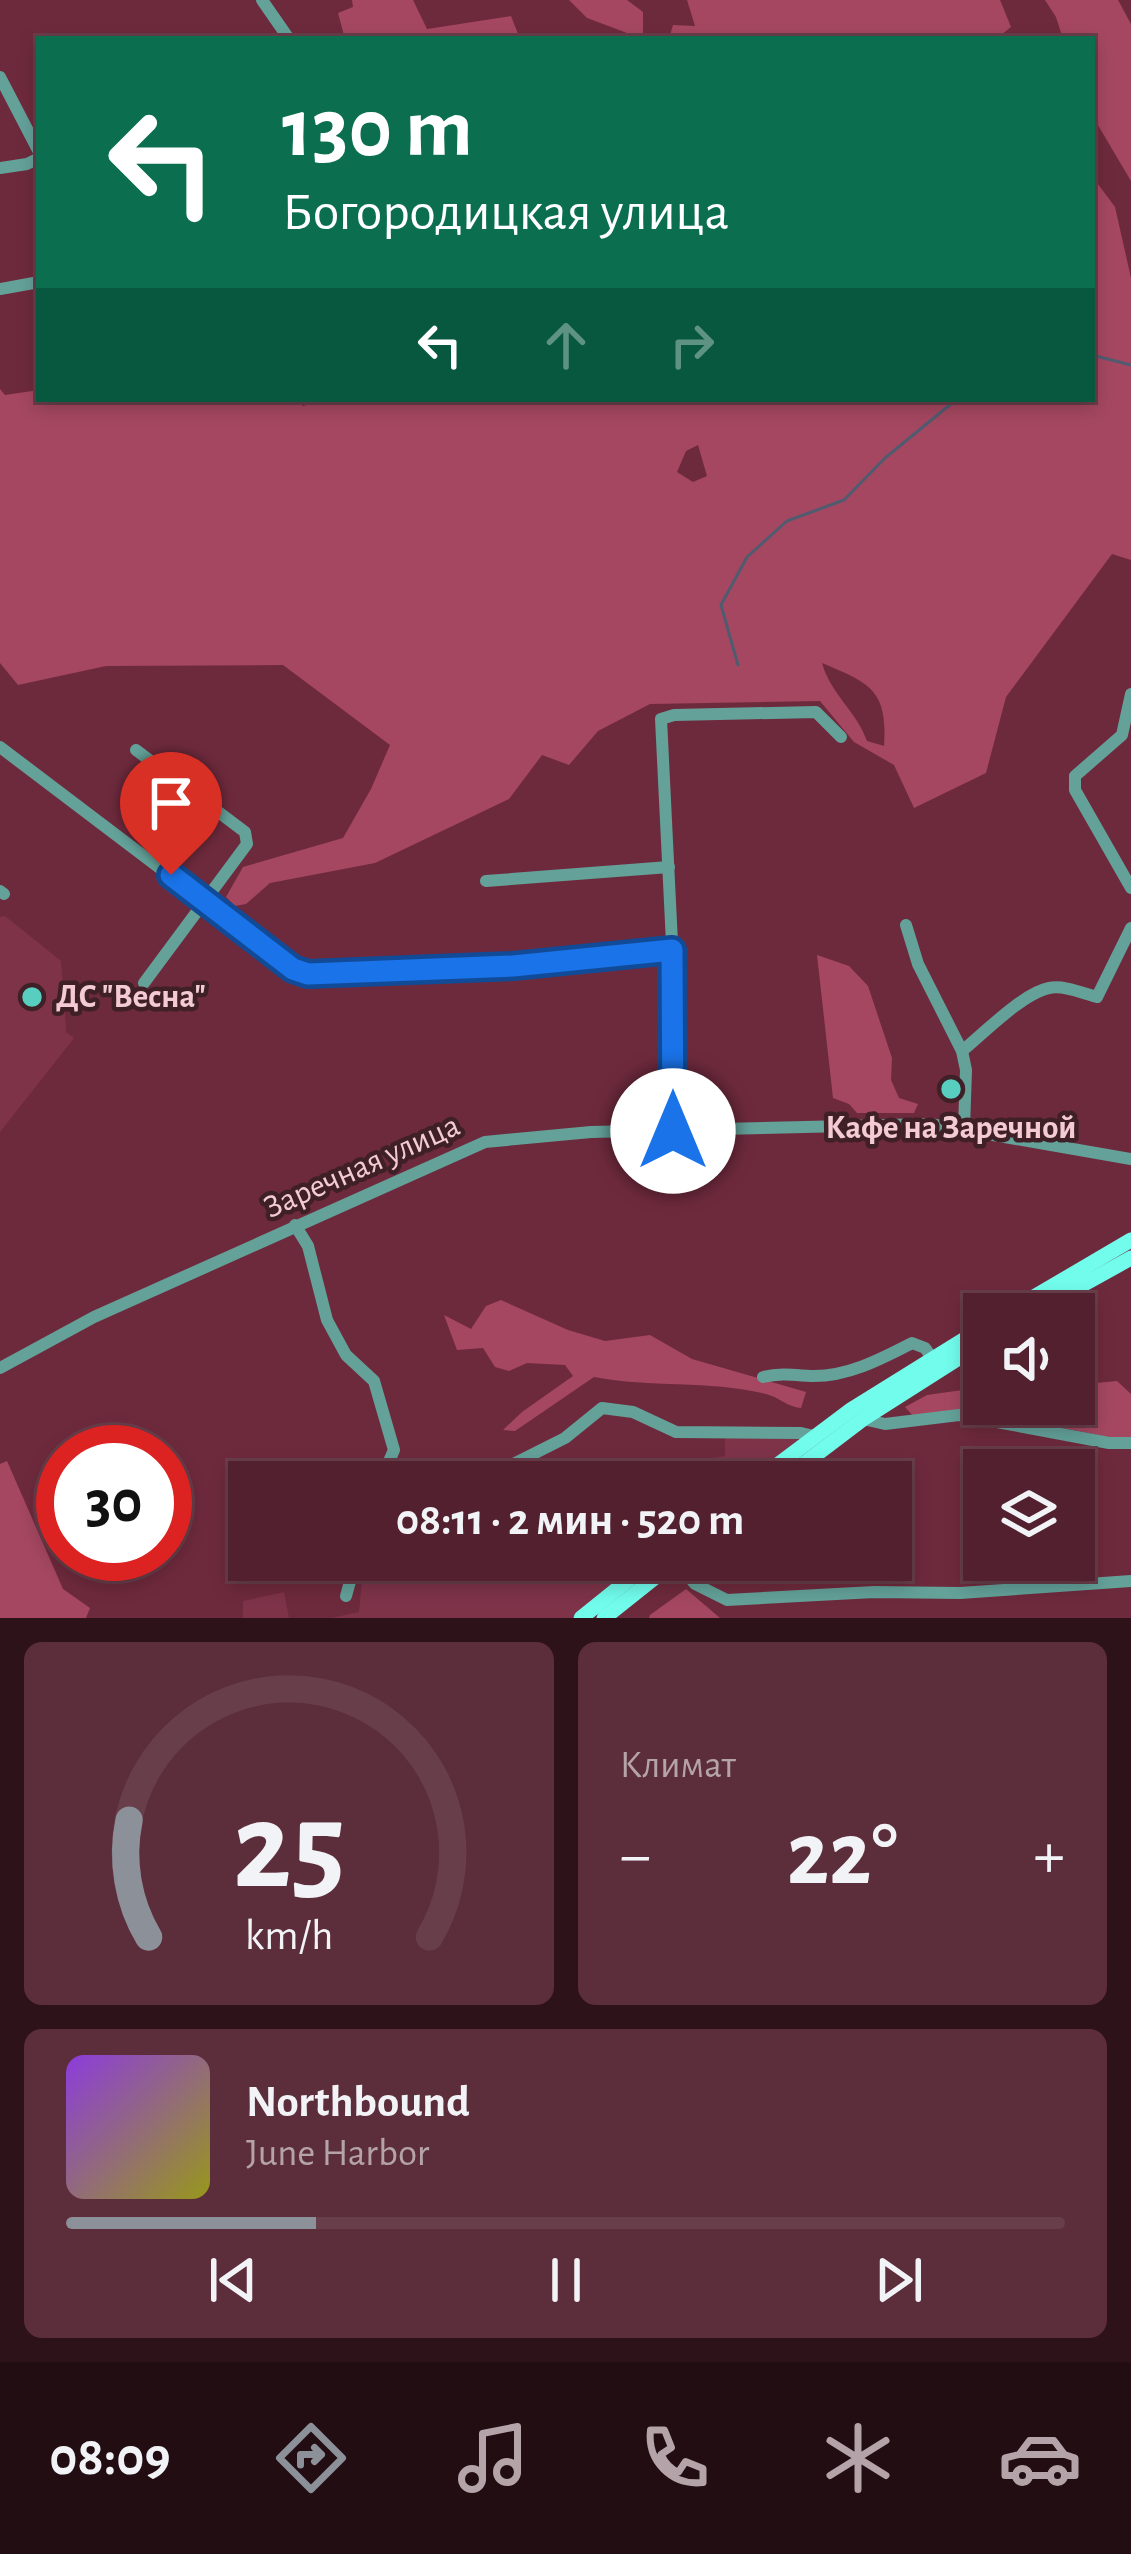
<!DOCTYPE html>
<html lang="ru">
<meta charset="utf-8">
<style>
:root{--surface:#52202e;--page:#5c2d3a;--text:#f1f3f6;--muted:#b5a3aa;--line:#683e4a;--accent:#8c9099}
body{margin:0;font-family:"Alegreya Sans",sans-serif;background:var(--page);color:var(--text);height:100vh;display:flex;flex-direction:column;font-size:45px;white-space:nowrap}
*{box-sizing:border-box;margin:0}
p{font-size:39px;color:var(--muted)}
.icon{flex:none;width:66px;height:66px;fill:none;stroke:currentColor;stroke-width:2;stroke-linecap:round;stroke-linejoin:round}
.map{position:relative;height:1618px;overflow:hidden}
.drawer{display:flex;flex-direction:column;gap:24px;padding:24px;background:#2d1219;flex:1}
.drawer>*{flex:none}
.hud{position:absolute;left:36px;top:36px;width:1059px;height:366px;border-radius:0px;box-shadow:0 6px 18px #0003,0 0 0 3px var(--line);background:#0b6e4f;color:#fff;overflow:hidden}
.controls{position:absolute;left:963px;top:1293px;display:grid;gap:24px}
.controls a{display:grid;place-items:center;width:132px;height:132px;border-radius:0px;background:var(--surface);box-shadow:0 6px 18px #0003,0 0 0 3px var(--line);font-size:60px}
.speed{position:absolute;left:36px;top:1425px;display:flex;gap:24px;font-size:60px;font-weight:700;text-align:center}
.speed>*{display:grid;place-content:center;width:156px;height:156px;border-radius:50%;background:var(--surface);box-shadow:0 6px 18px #0003,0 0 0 3px var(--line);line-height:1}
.speed .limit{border:18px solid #d22;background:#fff;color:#111}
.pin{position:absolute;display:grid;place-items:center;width:102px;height:102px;color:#fff;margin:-123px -51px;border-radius:50% 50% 50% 0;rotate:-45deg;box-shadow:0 0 12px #0007}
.pin .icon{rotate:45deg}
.me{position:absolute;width:132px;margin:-66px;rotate:0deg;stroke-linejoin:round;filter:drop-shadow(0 0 9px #0008)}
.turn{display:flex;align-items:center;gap:42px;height:252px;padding:0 48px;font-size:54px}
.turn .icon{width:156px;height:156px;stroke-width:2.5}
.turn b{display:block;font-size:84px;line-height:102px}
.lanes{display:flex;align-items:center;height:114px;padding:0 48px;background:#0003;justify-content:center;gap:60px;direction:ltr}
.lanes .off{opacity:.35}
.big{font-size:90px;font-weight:600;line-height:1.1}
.drawer .widget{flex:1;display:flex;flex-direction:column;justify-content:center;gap:18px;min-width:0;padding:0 42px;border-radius:18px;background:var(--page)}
.drawer .dial{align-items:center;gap:0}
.dial svg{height:312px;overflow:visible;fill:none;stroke:var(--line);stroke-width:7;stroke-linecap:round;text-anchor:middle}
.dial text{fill:var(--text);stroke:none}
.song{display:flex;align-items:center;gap:36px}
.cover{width:144px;height:144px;border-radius:18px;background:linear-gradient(135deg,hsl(270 70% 55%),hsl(60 70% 35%))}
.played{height:12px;border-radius:6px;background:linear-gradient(90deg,var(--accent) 25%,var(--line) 25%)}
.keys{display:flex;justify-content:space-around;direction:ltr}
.heat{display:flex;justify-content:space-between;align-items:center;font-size:66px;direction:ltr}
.drawer .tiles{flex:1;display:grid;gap:24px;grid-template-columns:1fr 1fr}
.widget:last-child{grid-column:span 2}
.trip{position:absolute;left:228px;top:1461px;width:684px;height:120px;border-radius:0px;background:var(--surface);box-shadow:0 6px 18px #0003,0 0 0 3px var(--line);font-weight:600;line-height:120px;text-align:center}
.menu{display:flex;height:192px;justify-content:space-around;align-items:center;background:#210d12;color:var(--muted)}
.menu .icon{width:84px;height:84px}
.menu .on{color:var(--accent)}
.menu b{font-size:54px;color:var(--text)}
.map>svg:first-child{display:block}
</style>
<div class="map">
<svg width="1131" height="1618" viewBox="0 0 1131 1618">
<rect width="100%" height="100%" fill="#6e2a3d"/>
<!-- built -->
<g fill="#7e3349">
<path d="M 5,916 L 61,961 L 66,1032 L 74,1038 L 0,1132 L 0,917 Z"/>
<path d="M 725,1434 L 804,1435 L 744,1482 L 678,1482 L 713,1458 L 725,1456 Z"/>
<path d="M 392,1560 L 397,1560 L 419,1582 L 466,1560 L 645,1560 L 571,1618 L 331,1618 L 359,1612 L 362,1581 Z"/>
<path d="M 284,1592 L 289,1618 L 243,1618 L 243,1601 Z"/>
</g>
<!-- green -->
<g fill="#a54761" fill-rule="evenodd">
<path d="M 352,0 L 413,0 L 427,29 L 511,16 L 520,39 L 345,39 L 338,13 L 353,7 Z"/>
<path d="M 569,0 L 627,0 L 643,12 L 643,39 L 587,18 Z"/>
<path d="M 687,0 L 1000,0 L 1011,27 L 996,39 L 669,39 L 673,25 L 695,26 Z"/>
<path d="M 1045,0 L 1118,0 L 1131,24 L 1131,181 L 1092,115 L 1092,39 L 1063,39 L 1056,17 Z"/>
<path d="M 1092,176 L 1115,207 L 1131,278 L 1131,560 L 1112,554 L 1006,697 L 986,773 L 914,808 L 894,765 L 854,742 L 820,701 L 650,704 L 598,731 L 569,765 L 542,755 L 509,799 L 375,863 L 270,883 L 246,904 L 235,906 L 226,897 L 243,867 L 343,838 L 371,789 L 390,745 L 283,665 L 106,666 L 18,685 L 0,663 L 0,389 L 5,395 L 39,390 L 39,399 L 175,399 L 199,403 L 205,399 L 295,399 L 303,406 L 326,399 L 1092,399 ZM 698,445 L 707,476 L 693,482 L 677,472 L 686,451 ZM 822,663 C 869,683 888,689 884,746 L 867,741 C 857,712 830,693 822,663 Z"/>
<path d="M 817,955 L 849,966 L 868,986 L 892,1058 L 891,1080 L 899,1098 L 918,1104 L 914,1113 L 857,1113 L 849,1104 L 833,1098 Z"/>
<path d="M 501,1300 L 568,1330 L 605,1341 L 650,1335 L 692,1359 L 806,1392 L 801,1408 C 787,1407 779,1397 766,1394 C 710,1380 651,1388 594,1377 L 515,1431 L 503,1430 L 522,1412 L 573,1376 L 565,1365 L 527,1363 L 509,1371 L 495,1367 L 483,1348 L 457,1350 L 444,1315 L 471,1329 L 486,1306 Z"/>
<path d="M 1117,1381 L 1131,1394 L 1131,1438 L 1108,1437 L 984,1412 L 914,1417 L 905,1407 L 927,1395 L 984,1387 L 984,1404 L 1074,1404 L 1074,1385 Z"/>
<path d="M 7,1461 L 63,1589 L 90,1608 L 86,1618 L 0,1618 L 0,1464 Z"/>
<path d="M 686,1589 L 720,1618 L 649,1618 L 650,1615 Z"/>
</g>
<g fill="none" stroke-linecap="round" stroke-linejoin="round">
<!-- stream -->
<g stroke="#515b6f" stroke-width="3">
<path d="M 1092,355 L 1131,365"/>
<path d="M 738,665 L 721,605 L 747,557 L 787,521 L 844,500 L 885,458 L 957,399"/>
</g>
<!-- minor -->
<g stroke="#63a199" stroke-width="12">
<path d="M 262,0 L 289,39"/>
<path d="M 0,77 L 39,152"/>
<path d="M 0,168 L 27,164 L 39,158"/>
<path d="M 0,289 L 39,282"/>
<path d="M 1131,694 L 1122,735 L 1075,776 L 1075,790 L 1131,888"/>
<path d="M 0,747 L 293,969 L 308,973 L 513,966 L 672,950"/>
<path d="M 136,750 L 245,832 L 247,844 L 144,983"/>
<path d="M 486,881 L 669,867"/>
<path d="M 0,891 L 4,894"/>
<path d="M 906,925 L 918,964 L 962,1051 L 966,1070 L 964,1128"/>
<path d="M 962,1051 C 983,1034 1023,993 1049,988 C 1064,985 1082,993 1097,997 L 1131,928"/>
<path d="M 672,1131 L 672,943 L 661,719 L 674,715 L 816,712 L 841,737"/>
<path d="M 295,1225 L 308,1246 L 327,1320 L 346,1355 L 374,1381 L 394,1450 L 380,1482"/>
<path d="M 0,1368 L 94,1317 L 485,1142 L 591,1132 L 930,1124 L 1131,1159"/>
<path d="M 763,1377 C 781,1373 793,1375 811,1376 C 847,1377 881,1359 912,1343 L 925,1348 L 933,1359"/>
<path d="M 863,1419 L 885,1424 L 959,1415 L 1109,1443 L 1131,1443"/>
<path d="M 478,1482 L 565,1438 L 602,1408 L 633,1412 L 676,1432 L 801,1433 L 814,1436"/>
<path d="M 676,1561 L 695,1584 L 727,1600 L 874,1592 L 960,1593 L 1131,1581"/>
<path d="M 355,1572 L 377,1560"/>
<path d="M 346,1596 L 356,1560"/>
</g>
<!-- major -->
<g stroke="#71fcec" stroke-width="15">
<path d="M 1005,1314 L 1131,1240"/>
<path d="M 1030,1314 L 1131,1258"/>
<path d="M 755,1482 L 852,1409 L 984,1327"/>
<path d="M 780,1482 L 863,1419 L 984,1342"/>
<path d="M 581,1618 L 653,1560"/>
<path d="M 604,1618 L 677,1560"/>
</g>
</g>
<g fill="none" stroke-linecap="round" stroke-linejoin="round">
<defs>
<path id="route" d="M 171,875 L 293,969 L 308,974 L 513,966 L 672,950 L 673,1131"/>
</defs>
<!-- route casing -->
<use href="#route" stroke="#114b97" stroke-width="30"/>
<!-- route -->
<use href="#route" stroke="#1a73e8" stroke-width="21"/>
</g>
<!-- markers -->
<g fill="#58cec0" stroke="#3f2027" stroke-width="4.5">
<circle cx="32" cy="997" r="12"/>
<circle cx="951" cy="1089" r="12"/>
</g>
<g text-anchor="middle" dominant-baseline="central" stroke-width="9" stroke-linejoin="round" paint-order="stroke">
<!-- poi labels -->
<g font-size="33" font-weight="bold" fill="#f5cbd3" stroke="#3f2027" text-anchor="start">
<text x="56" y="997">ДС "Весна"</text>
<text x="951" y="1128" text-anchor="middle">Кафе на Заречной</text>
</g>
<!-- street labels -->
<g font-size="33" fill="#f5cbd3" stroke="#3f2027">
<text transform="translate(362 1167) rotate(-24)">Заречная улица</text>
</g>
</g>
</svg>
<div class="controls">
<a><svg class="icon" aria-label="sound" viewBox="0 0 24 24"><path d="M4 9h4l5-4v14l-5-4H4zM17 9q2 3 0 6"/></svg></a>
<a><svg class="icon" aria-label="layers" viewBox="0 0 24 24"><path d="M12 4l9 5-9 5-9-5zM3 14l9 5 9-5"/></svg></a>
</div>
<div class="speed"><div class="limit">30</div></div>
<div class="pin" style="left:171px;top:875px;background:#d93025"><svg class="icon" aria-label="arrive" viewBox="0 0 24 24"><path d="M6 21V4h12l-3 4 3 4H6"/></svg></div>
<svg class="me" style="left:673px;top:1131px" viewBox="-20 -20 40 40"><circle r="19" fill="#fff"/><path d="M0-13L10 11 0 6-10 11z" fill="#1a73e8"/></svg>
<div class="trip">08:11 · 2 мин · 520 m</div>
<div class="hud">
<div class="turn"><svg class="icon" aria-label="left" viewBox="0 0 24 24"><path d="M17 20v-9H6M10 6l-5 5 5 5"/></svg><div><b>130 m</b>Богородицкая улица</div></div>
<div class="lanes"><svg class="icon" aria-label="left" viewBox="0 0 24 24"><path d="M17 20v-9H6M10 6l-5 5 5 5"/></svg><svg class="icon off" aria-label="ahead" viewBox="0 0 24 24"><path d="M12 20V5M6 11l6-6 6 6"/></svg><svg class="icon off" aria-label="right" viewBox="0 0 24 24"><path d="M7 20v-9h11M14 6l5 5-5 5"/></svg></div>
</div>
</div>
<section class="drawer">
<div class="tiles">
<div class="widget dial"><svg viewBox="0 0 100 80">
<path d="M14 69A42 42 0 1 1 86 69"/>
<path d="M14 69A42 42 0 0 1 9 39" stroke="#8c9099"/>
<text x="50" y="56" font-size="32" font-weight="700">25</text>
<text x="50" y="72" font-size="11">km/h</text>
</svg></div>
<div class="widget"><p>Климат</p>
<div class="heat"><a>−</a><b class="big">22°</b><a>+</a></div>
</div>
<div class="widget">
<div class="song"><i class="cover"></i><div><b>Northbound</b><p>June Harbor</p></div></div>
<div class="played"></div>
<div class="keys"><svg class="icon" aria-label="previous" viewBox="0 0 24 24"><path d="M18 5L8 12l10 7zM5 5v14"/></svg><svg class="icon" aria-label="pause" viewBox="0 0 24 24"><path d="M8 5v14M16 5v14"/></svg><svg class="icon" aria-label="next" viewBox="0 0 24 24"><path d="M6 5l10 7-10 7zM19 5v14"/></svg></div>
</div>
</div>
</section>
<nav class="menu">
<b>08:09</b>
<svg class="icon on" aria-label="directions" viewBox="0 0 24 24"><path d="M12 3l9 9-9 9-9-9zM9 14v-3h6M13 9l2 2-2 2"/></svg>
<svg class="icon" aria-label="music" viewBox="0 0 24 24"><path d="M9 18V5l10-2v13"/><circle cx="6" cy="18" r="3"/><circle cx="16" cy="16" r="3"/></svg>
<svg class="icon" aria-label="phone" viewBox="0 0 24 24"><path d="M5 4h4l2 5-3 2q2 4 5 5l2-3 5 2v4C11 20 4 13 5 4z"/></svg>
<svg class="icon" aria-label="climate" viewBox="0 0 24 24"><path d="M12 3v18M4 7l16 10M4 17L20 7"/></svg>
<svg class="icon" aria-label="car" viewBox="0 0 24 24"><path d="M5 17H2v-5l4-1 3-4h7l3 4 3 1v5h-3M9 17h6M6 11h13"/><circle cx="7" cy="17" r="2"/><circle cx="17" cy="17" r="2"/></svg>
</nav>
